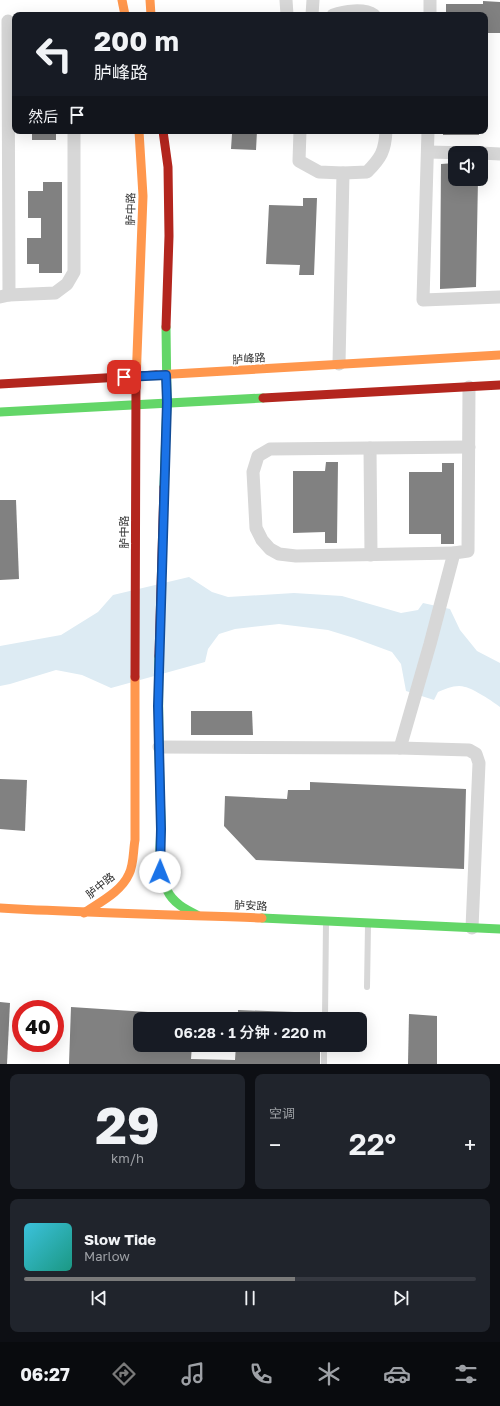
<!DOCTYPE html>
<html lang="zh">
<meta charset="utf-8">
<style>
:root{--surface:#171b24;--page:#20242c;--text:#f1f3f6;--muted:#9ea1a6;--line:#363941;--accent:#7a7a7a}
body{margin:0;font-family:"Golos Text","Noto Sans SC",sans-serif;background:var(--page);color:var(--text);height:100vh;display:flex;flex-direction:column;font-size:15px;white-space:nowrap}
*{box-sizing:border-box;margin:0}
p{font-size:13px;color:var(--muted)}
.icon{flex:none;width:22px;height:22px;fill:none;stroke:currentColor;stroke-width:2;stroke-linecap:round;stroke-linejoin:round}
.map{position:relative;height:1064px;overflow:hidden}
.side{display:flex;flex-direction:column;gap:10px;padding:10px;background:#0d0f14;flex:1}
.side>*{flex:none}
.banner{position:absolute;left:12px;top:12px;width:476px;height:122px;border-radius:8px;box-shadow:0 4px 16px #0002;background:#171b24;color:var(--text);overflow:hidden}
.buttons{position:absolute;left:448px;top:146px;display:grid;gap:8px}
.buttons a{display:grid;place-items:center;width:40px;height:40px;border-radius:8px;background:var(--surface);box-shadow:0 4px 16px #0002;font-size:20px}
.speed{position:absolute;left:12px;top:1000px;display:flex;gap:8px;font-size:20px;font-weight:700;text-align:center}
.speed>*{display:grid;place-content:center;width:52px;height:52px;border-radius:50%;background:var(--surface);box-shadow:0 4px 16px #0002;line-height:1}
.speed .limit{border:6px solid #d22;background:#fff;color:#111}
.pin{position:absolute;display:grid;place-items:center;width:34px;height:34px;color:#fff;margin:-17px;border-radius:8px;box-shadow:0 2px 6px #0006}
.me{position:absolute;width:44px;margin:-22px;rotate:1deg;stroke-linejoin:round;filter:drop-shadow(0 0 3px #0008)}
.turn{display:flex;align-items:center;gap:14px;height:84px;padding:0 16px;font-size:18px}
.turn .icon{width:52px;height:52px;stroke-width:2.5}
.turn b{display:block;font-size:28px;line-height:34px}
.then{display:flex;align-items:center;height:38px;padding:0 16px;background:#0003;gap:8px;font-size:15px}
.big{font-size:30px;font-weight:600;line-height:1.1}
.side .tile{flex:1;display:flex;flex-direction:column;justify-content:center;gap:6px;min-width:0;padding:0 14px;border-radius:8px;background:var(--page)}
.side .dial{align-items:center;gap:0}
.dial b{font-size:52px;line-height:1}
.song{display:flex;align-items:center;gap:12px}
.cover{width:48px;height:48px;border-radius:6px;background:linear-gradient(135deg,hsl(190 70% 55%),hsl(170 70% 35%))}
.played{height:4px;border-radius:2px;background:linear-gradient(90deg,var(--accent) 60%,var(--line) 60%)}
.keys{display:flex;justify-content:space-around;direction:ltr}
.heat{display:flex;justify-content:space-between;align-items:center;font-size:22px;direction:ltr}
.side .tiles{flex:1;display:grid;gap:10px;grid-template-columns:1fr 1fr}
.tile:last-child{grid-column:span 2}
.trip{position:absolute;left:133px;top:1012px;width:234px;height:40px;border-radius:8px;background:var(--surface);box-shadow:0 4px 16px #0002;font-weight:600;line-height:40px;text-align:center}
.dock{display:flex;height:64px;justify-content:space-around;align-items:center;background:#090b0e;color:var(--muted)}
.dock .icon{width:28px;height:28px}
.dock .selected{color:var(--accent)}
.dock b{font-size:18px;color:var(--text)}
.map>svg:first-child{display:block}
</style>
<div class="map">
<svg width="500" height="1064" viewBox="0 0 500 1064">
<rect width="100%" height="100%" fill="#fff"/>
<!-- water -->
<path fill="#ddebf3" d="M 189,577 L 212,592 L 228,597 L 294,593 L 342,596 L 401,613 L 418,610 L 423,603 L 450,609 L 460,630 L 477,651 L 500,663 L 500,707 C 494,702 472,688 465,687 C 456,684 446,689 438,692 L 434,700 L 406,691 L 401,664 L 392,652 L 354,638 L 328,630 L 279,624 L 235,629 L 219,634 L 208,649 L 205,662 L 111,688 L 82,675 L 56,670 L 10,684 L 0,686 L 0,646 L 61,635 L 98,612 L 113,595 Z"/>
<!-- building -->
<g fill="#818181">
<path d="M 483,1 L 500,2 L 500,33 L 485,33 L 485,15 L 446,15 L 446,4 L 483,4 Z"/>
<rect x="32" y="131" width="24" height="9"/>
<path d="M 222,131 L 257,131 L 256,150 L 231,149 L 232,134 L 221,134 Z"/>
<rect x="443" y="131" width="36" height="4"/>
<path d="M 455,163 L 455,179 L 478,179 L 476,287 L 440,289 L 441,164 Z"/>
<path d="M 43,182 L 62,182 L 62,273 L 39,273 L 39,264 L 27,264 L 27,238 L 41,238 L 41,218 L 28,218 L 28,191 L 43,191 Z"/>
<path d="M 303,198 L 317,198 L 314,275 L 299,275 L 300,265 L 266,264 L 269,205 L 303,206 Z"/>
<path d="M 326,462 L 338,462 L 337,543 L 325,543 L 325,532 L 293,533 L 293,471 L 325,471 Z"/>
<path d="M 442,463 L 454,463 L 454,544 L 441,544 L 441,534 L 409,534 L 409,472 L 442,472 Z"/>
<path d="M 0,500 L 16,500 L 19,579 L 0,580 Z"/>
<path d="M 191,711 L 252,711 L 253,735 L 191,735 Z"/>
<path d="M 0,779 L 27,780 L 25,831 L 0,829 Z"/>
<path d="M 310,782 L 466,789 L 464,869 L 256,860 L 224,826 L 225,796 L 287,799 L 288,790 L 310,790 Z"/>
<path d="M 0,1002 L 10,1003 L 7,1064 L 0,1064 Z"/>
<path d="M 71,1007 L 194,1015 L 194,1019 L 140,1019 L 140,1045 L 192,1045 L 191,1059 L 235,1060 L 236,1045 L 320,1045 L 320,1064 L 69,1064 Z"/>
<path d="M 238,1010 L 321,1013 L 321,1019 L 238,1019 Z"/>
<path d="M 409,1014 L 437,1016 L 437,1064 L 408,1064 Z"/>
</g>
<g fill="none" stroke-linecap="round" stroke-linejoin="round">
<!-- lane -->
<g stroke="#d7d7d7" stroke-width="6">
<path d="M 367,987 L 368,925"/>
<path d="M 325,1019 L 326,922"/>
<path d="M 324,1064 L 324,1045"/>
</g>
<!-- street -->
<g stroke="#d7d7d7" stroke-width="13">
<path d="M 286,0 L 287,15"/>
<path d="M 312,15 L 313,0"/>
<path d="M 333,15 C 344,11 364,8 374,15"/>
<path d="M 430,15 L 430,0"/>
<path d="M 8,21 L 9,295"/>
<path d="M 300,131 L 299,161 L 319,172 L 343,173 L 339,364"/>
<path d="M 428,131 L 423,300 L 500,297"/>
<path d="M 428,152 L 469,153"/>
<path d="M 481,153 L 500,154"/>
<path d="M 343,173 L 367,172 C 381,158 385,151 386,131"/>
<path d="M 0,297 L 9,295 L 55,293 L 67,284 L 74,272 L 74,131"/>
<path d="M 469,387 L 468,551 L 454,553 L 430,644 L 400,748 L 469,750 L 476,754 L 479,763 L 472,928"/>
<path d="M 370,448 L 371,555"/>
<path d="M 454,553 L 296,556 L 279,554 L 270,549 L 262,540 L 256,528 L 253,472 L 258,456 L 270,449 L 469,447"/>
<path d="M 159,747 L 400,748"/>
</g>
<!-- fast -->
<g stroke="#63d668" stroke-width="9">
<path d="M 0,412 L 263,398"/>
<path d="M 164,487 L 167,402 L 166,327"/>
<path d="M 159,656 C 158,711 159,766 161,821 C 161,844 156,870 167,890 C 173,903 185,909 197,915"/>
<path d="M 262,918 L 500,929"/>
</g>
<!-- slow -->
<g stroke="#ff974d" stroke-width="9">
<path d="M 122,0 L 125,15"/>
<path d="M 150,0 L 151,15"/>
<path d="M 156,375 L 500,355"/>
<path d="M 136,382 L 143,196 L 139,131"/>
<path d="M 0,908 C 87,913 175,915 262,918"/>
<path d="M 84,913 C 100,902 121,892 129,874 C 134,864 133,851 135,840 L 135,677"/>
</g>
<!-- jam -->
<g stroke="#b3261e" stroke-width="9">
<path d="M 163,131 L 168,167 L 169,236 L 166,327"/>
<path d="M 0,384 L 156,375"/>
<path d="M 263,398 L 500,385"/>
<path d="M 159,656 L 164,487"/>
<path d="M 135,677 L 136,382"/>
</g>
</g>
<g fill="none" stroke-linecap="round" stroke-linejoin="round">
<defs>
<path id="route" d="M 124,377 L 166,375 L 167,402 L 158,706 L 161,829 L 160,872"/>
</defs>
<!-- route casing -->
<use href="#route" stroke="#114b97" stroke-width="10"/>
<!-- route -->
<use href="#route" stroke="#1a73e8" stroke-width="7"/>
</g>
<g text-anchor="middle" dominant-baseline="central" stroke-width="4" stroke-linejoin="round" paint-order="stroke">
<!-- street labels -->
<g font-size="11" fill="#333" stroke="#fff">
<text transform="translate(130 209) rotate(-89)">胪中路</text>
<text transform="translate(249 358) rotate(-4)">胪峰路</text>
<text transform="translate(123 532) rotate(-90)">胪中路</text>
<text transform="translate(100 885) rotate(-39)">胪中路</text>
<text transform="translate(251 905) rotate(2)">胪安路</text>
</g>
</g>
</svg>
<div class="buttons">
<a><svg class="icon" aria-label="sound" viewBox="0 0 24 24"><path d="M4 9h4l5-4v14l-5-4H4zM17 9q2 3 0 6"/></svg></a>
</div>
<div class="speed"><div class="limit">40</div></div>
<div class="pin" style="left:124px;top:377px;background:#d93025"><svg class="icon" aria-label="arrive" viewBox="0 0 24 24"><path d="M6 21V4h12l-3 4 3 4H6"/></svg></div>
<svg class="me" style="left:160px;top:872px" viewBox="-20 -20 40 40"><circle r="19" fill="#fff"/><path d="M0-13L10 11 0 6-10 11z" fill="#1a73e8"/></svg>
<div class="trip">06:28 · 1 分钟 · 220 m</div>
<div class="banner">
<div class="turn"><svg class="icon" aria-label="left" viewBox="0 0 24 24"><path d="M17 20v-9H6M10 6l-5 5 5 5"/></svg><div><b>200 m</b>胪峰路</div></div>
<div class="then">然后<svg class="icon" aria-label="arrive" viewBox="0 0 24 24"><path d="M6 21V4h12l-3 4 3 4H6"/></svg></div>
</div>
</div>
<section class="side">
<div class="tiles">
<div class="tile dial"><b>29</b><p>km/h</p></div>
<div class="tile"><p>空调</p>
<div class="heat"><a>−</a><b class="big">22°</b><a>+</a></div>
</div>
<div class="tile">
<div class="song"><i class="cover"></i><div><b>Slow Tide</b><p>Marlow</p></div></div>
<div class="played"></div>
<div class="keys"><svg class="icon" aria-label="previous" viewBox="0 0 24 24"><path d="M18 5L8 12l10 7zM5 5v14"/></svg><svg class="icon" aria-label="pause" viewBox="0 0 24 24"><path d="M8 5v14M16 5v14"/></svg><svg class="icon" aria-label="next" viewBox="0 0 24 24"><path d="M6 5l10 7-10 7zM19 5v14"/></svg></div>
</div>
</div>
</section>
<nav class="dock">
<b>06:27</b>
<svg class="icon selected" aria-label="directions" viewBox="0 0 24 24"><path d="M12 3l9 9-9 9-9-9zM9 14v-3h6M13 9l2 2-2 2"/></svg>
<svg class="icon" aria-label="music" viewBox="0 0 24 24"><path d="M9 18V5l10-2v13"/><circle cx="6" cy="18" r="3"/><circle cx="16" cy="16" r="3"/></svg>
<svg class="icon" aria-label="phone" viewBox="0 0 24 24"><path d="M5 4h4l2 5-3 2q2 4 5 5l2-3 5 2v4C11 20 4 13 5 4z"/></svg>
<svg class="icon" aria-label="climate" viewBox="0 0 24 24"><path d="M12 3v18M4 7l16 10M4 17L20 7"/></svg>
<svg class="icon" aria-label="car" viewBox="0 0 24 24"><path d="M5 17H2v-5l4-1 3-4h7l3 4 3 1v5h-3M9 17h6M6 11h13"/><circle cx="7" cy="17" r="2"/><circle cx="17" cy="17" r="2"/></svg>
<svg class="icon" aria-label="filters" viewBox="0 0 24 24"><path d="M4 7h16M4 17h16"/><circle cx="9" cy="7" r="2"/><circle cx="15" cy="17" r="2"/></svg>
</nav>
